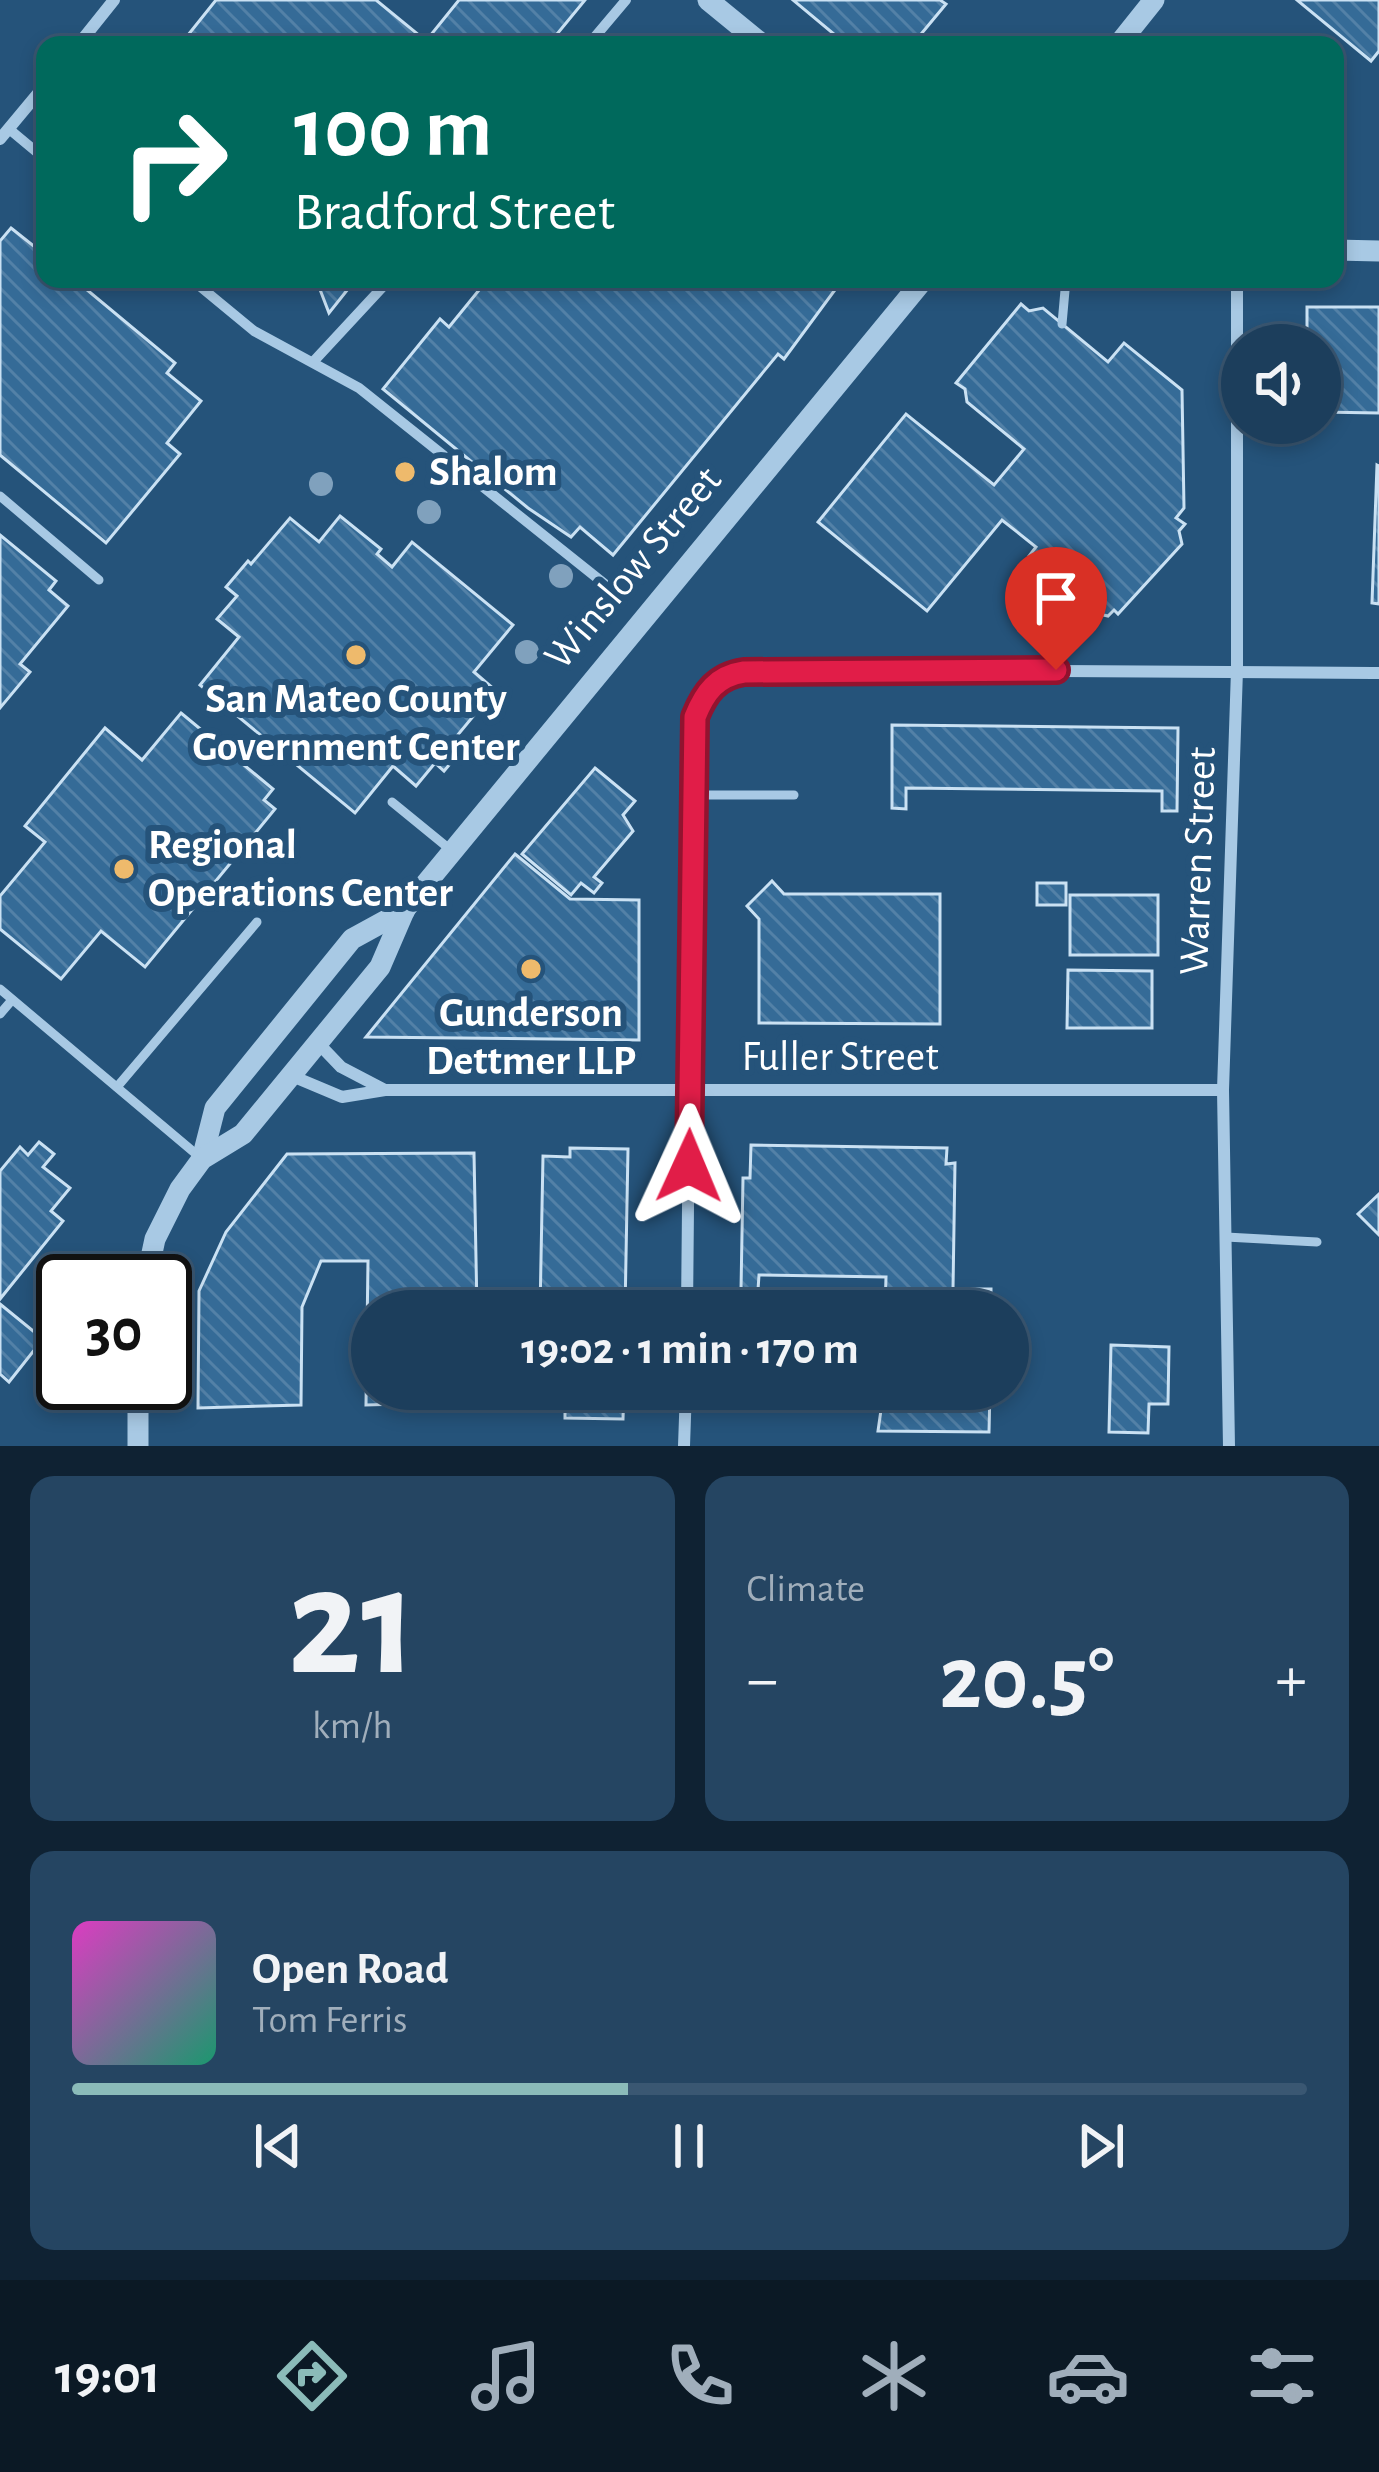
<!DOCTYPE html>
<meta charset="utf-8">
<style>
:root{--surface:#1c3e5c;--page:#254562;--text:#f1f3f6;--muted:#a0aebb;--line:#3a5772;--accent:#8bbbb9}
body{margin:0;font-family:"Alegreya Sans",sans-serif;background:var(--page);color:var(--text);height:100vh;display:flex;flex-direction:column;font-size:45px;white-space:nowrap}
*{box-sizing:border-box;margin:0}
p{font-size:39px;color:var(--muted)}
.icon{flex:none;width:66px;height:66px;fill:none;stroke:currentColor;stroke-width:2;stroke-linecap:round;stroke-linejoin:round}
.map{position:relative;height:1446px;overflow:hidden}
.side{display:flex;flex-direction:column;gap:30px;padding:30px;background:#0f2233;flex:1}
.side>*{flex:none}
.top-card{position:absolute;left:36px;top:36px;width:1308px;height:252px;border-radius:24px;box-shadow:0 6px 18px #0003,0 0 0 3px var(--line);background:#00695c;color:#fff;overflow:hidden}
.buttons{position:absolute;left:1221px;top:324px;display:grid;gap:24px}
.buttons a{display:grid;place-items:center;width:120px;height:120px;border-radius:50%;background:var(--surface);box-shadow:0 6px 18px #0003,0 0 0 3px var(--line);font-size:60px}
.speed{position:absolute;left:36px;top:1254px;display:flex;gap:24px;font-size:60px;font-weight:700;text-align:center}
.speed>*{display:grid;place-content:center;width:156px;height:156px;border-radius:50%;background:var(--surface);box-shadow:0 6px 18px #0003,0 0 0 3px var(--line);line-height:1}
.speed .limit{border:6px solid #111;border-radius:18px;background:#fff;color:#111}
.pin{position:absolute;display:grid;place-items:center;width:102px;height:102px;color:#fff;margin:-123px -51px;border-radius:50% 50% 50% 0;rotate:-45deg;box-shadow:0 0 12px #0007}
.pin .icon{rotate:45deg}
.me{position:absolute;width:132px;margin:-66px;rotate:1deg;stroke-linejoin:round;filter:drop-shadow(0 0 9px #0008)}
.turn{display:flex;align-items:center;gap:42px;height:252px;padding:0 60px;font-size:54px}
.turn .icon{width:156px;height:156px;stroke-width:2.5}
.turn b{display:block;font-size:84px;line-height:102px}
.big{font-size:90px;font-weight:700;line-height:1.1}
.side .card{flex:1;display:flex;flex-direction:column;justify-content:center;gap:18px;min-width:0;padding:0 42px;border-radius:24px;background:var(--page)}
.side .dial{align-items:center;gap:0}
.dial b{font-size:156px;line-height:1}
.song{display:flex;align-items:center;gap:36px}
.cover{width:144px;height:144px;border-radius:18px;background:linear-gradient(135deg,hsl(310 70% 55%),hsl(160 70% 35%))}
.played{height:12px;border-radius:6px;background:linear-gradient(90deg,var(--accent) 45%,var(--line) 45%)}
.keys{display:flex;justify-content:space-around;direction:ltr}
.heat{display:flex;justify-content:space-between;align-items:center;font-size:66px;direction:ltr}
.side .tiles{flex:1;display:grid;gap:30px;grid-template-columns:1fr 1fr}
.card:last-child{grid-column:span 2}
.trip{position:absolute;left:351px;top:1290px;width:678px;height:120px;border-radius:60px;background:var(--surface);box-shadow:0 6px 18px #0003,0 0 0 3px var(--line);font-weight:700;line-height:120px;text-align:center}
.menu{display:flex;height:192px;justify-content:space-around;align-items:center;background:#0b1925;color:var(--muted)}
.menu .icon{width:84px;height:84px}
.menu .current{color:var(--accent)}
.menu b{font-size:54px;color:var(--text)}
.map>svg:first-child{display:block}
</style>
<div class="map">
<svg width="1379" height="1446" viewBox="0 0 1379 1446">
<defs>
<pattern id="building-back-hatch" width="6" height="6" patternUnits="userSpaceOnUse" patternTransform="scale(3)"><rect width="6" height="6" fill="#356b97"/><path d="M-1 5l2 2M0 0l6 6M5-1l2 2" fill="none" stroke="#5381a7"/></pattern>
</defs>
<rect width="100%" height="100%" fill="#25537a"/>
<!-- building -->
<g fill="url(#building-back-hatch)" stroke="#cae1f3" stroke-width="3">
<path d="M 216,0 L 376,0 L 426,41 L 459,0 L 585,0 L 548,45 L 180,45 Z"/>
<path d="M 793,0 L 940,0 L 946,4 L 912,45 L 847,45 Z"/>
<path d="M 1297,0 L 1379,0 L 1379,51 L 1371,61 Z"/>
<path d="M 11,228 L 45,255 L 45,279 L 74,279 L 175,363 L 167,373 L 201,401 L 167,443 L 180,454 L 106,543 L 0,455 L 0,241 Z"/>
<path d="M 316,279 L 356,279 L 329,313 Z"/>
<path d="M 488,279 L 843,279 L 784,359 L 778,354 L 613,555 L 580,527 L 571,537 L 528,508 L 383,389 L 440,319 L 449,327 Z"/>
<path d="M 1021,304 L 1029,311 L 1043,308 L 1108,362 L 1124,343 L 1182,390 L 1184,508 L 1176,518 L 1185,524 L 1179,531 L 1182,544 L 1118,614 L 1114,610 L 1108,616 L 1099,614 L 1029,556 L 1036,547 L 1002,520 L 927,611 L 818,522 L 906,414 L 994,485 L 1024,449 L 967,402 L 965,389 L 956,383 Z"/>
<path d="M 1307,307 L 1379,307 L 1379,413 L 1320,412 L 1320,345 L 1307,345 Z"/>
<path d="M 1377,465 L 1379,466 L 1379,604 L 1372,603 Z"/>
<path d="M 340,516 L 381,549 L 377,554 L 392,567 L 412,542 L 513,625 L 474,672 L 495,690 L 456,737 L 466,745 L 444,771 L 435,763 L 416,786 L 393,766 L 355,813 L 200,685 L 239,637 L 217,619 L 237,596 L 226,587 L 248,561 L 251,564 L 290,518 L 319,542 Z"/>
<path d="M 0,535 L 56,581 L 49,590 L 68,606 L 20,664 L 30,672 L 0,708 Z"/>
<path d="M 181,713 L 273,789 L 264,800 L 275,809 L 145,967 L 101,931 L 61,979 L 0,929 L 0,896 L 45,842 L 25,826 L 105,728 L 142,760 Z"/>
<path d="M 892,725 L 1178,728 L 1177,811 L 1162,811 L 1162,791 L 906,788 L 906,809 L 892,808 Z"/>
<path d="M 595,768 L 635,801 L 623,815 L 633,831 L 594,877 L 602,883 L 594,893 L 581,883 L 571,895 L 522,854 Z"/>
<path d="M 515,854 L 570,899 L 639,900 L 639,1040 L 366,1037 Z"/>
<path d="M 772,881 L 784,894 L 940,894 L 940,1024 L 759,1023 L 759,919 L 747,906 Z"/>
<rect x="1037" y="883" width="29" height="22"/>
<rect x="1070" y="895" width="88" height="60"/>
<path d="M 1068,970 L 1152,971 L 1152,1028 L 1067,1028 Z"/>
<path d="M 39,1142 L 54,1154 L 43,1167 L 70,1188 L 51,1211 L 63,1221 L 0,1299 L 0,1171 L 20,1147 L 28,1155 Z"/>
<path d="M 751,1145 L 947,1148 L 946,1164 L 955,1163 L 953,1289 L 991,1289 L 991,1311 L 885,1311 L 886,1277 L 759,1275 L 758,1290 L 741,1290 L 743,1178 L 750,1178 Z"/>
<path d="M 570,1148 L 628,1149 L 625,1311 L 540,1311 L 543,1156 L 570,1157 Z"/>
<path d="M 474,1153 L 477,1311 L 372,1311 L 372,1389 L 478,1389 L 478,1402 L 366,1405 L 368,1261 L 321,1261 L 302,1307 L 301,1405 L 198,1408 L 199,1291 L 226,1232 L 287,1154 Z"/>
<path d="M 1379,1194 L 1379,1235 L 1358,1214 Z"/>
<path d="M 0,1304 L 43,1339 L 9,1382 L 0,1374 Z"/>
<path d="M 1111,1345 L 1169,1347 L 1168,1404 L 1149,1404 L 1148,1433 L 1109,1432 Z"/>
<path d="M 539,1389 L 624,1389 L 623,1419 L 565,1418 L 565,1408 L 538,1408 Z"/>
<path d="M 884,1389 L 990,1389 L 989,1432 L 878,1431 Z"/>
</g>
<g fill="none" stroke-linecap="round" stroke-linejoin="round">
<!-- service -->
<g stroke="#a8c9e4" stroke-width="9">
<path d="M 1062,324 L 1066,279"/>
<path d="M 0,496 L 99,580"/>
<path d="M 692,795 L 794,795"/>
<path d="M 392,802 L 452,851"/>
<path d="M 0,989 L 202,1159"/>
<path d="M 0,1014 L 12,1000"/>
<path d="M 117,1087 L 257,922"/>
<path d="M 1226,1237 L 1317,1242"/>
</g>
<!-- pedestrian -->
<g stroke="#a8c9e4" stroke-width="10">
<path d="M 588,45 L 626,0"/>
<path d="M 9,129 L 45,159"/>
<path d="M 191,279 L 254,331 L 359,388 L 611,589"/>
<path d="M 313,362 L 390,279"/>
</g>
<!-- minor -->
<g stroke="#a8c9e4" stroke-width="12">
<path d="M 78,45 L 114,0"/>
<path d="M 0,139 L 45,85"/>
<path d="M 292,1076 L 342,1097 L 385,1090 L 341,1067 L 318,1043"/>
<path d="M 385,1090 L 1223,1090"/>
<path d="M 687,1311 L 692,795 C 694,757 685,700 723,677 C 749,661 843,670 877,670 C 1045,670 1212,671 1379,673"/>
<path d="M 684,1446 L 686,1389"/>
<path d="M 1229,1446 L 1223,1090 L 1237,670 L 1237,279"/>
</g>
<!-- tertiary -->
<g stroke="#a8c9e4" stroke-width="21">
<path d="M 708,0 L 763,45"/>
<path d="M 1118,45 L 1154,0"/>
<path d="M 1335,250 L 1379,251"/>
<path d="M 202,1159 L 215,1108 L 352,939 L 405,910"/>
<path d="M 146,1281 L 155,1239 L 180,1189 L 202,1159 L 243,1134 L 380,967 L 405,909 L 924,279"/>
<path d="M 138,1446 L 138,1383"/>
</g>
</g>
<!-- trees -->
<g fill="#80a1bd">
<circle cx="321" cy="484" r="12"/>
<circle cx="429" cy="512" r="12"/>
<circle cx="561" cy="576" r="12"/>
<circle cx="527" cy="652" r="12"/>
</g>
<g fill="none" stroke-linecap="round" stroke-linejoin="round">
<defs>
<path id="route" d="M 689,1166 L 695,717 C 705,692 717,676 744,672 L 1056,670"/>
</defs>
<!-- route casing -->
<use href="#route" stroke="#92132f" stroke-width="30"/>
<!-- route -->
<use href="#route" stroke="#e11d48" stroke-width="21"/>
</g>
<!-- markers -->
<g fill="#eeba6c" stroke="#25537a" stroke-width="4.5">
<circle cx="405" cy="472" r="12"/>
<circle cx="356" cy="655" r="12"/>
<circle cx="124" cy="869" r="12"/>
<circle cx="531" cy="969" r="12"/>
</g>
<g text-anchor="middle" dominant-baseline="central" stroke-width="12" stroke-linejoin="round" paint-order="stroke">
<!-- poi labels -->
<g font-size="42" font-weight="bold" fill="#fff" stroke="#25537a" text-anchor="start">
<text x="429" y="472">Shalom</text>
<text x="356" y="699" text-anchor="middle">San Mateo County<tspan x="356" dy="48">Government Center</tspan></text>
<text x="148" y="845">Regional<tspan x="148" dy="48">Operations Center</tspan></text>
<text x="531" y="1013" text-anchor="middle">Gunderson<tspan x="531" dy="48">Dettmer LLP</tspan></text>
</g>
<!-- street labels -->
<g font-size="42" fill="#fff" stroke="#25537a">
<text transform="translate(633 568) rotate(-50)">Winslow Street</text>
<text transform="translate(1198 861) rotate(-88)">Warren Street</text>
<text x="840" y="1057">Fuller Street</text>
</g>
</g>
</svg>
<div class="buttons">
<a><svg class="icon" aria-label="sound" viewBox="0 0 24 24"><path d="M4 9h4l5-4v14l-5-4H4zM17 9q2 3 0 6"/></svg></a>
</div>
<div class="speed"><div class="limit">30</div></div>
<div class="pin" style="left:1056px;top:670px;background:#d93025"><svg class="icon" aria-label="arrive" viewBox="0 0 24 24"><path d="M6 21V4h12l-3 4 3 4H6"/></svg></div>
<svg class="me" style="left:689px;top:1166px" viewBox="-20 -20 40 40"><path d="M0-17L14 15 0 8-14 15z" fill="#e11d48" stroke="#fff" stroke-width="4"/></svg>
<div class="trip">19:02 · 1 min · 170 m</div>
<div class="top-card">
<div class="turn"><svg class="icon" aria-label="right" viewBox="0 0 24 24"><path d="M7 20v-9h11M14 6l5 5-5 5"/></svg><div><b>100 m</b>Bradford Street</div></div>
</div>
</div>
<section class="side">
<div class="tiles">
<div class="card dial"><b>21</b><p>km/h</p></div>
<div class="card"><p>Climate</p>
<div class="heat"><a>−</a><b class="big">20.5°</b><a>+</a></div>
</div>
<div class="card">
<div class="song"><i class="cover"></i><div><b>Open Road</b><p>Tom Ferris</p></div></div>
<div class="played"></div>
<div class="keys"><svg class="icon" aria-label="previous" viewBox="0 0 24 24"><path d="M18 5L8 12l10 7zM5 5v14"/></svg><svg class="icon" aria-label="pause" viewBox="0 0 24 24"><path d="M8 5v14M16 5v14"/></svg><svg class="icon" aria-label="next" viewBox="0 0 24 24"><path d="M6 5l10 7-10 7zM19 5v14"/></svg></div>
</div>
</div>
</section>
<nav class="menu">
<b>19:01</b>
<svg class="icon current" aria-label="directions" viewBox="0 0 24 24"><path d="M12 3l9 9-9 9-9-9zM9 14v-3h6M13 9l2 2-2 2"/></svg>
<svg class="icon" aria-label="music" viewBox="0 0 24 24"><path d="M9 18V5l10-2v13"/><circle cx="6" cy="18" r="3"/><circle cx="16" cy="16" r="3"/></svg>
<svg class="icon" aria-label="phone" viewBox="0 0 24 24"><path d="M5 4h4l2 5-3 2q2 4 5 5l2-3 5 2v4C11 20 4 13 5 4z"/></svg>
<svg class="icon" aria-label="climate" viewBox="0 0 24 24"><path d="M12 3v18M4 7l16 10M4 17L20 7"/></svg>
<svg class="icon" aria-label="car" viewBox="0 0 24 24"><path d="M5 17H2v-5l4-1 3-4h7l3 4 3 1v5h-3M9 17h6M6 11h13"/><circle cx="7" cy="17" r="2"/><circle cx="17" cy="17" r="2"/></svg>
<svg class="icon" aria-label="filters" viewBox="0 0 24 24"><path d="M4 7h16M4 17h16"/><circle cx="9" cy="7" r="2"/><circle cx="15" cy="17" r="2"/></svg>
</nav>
